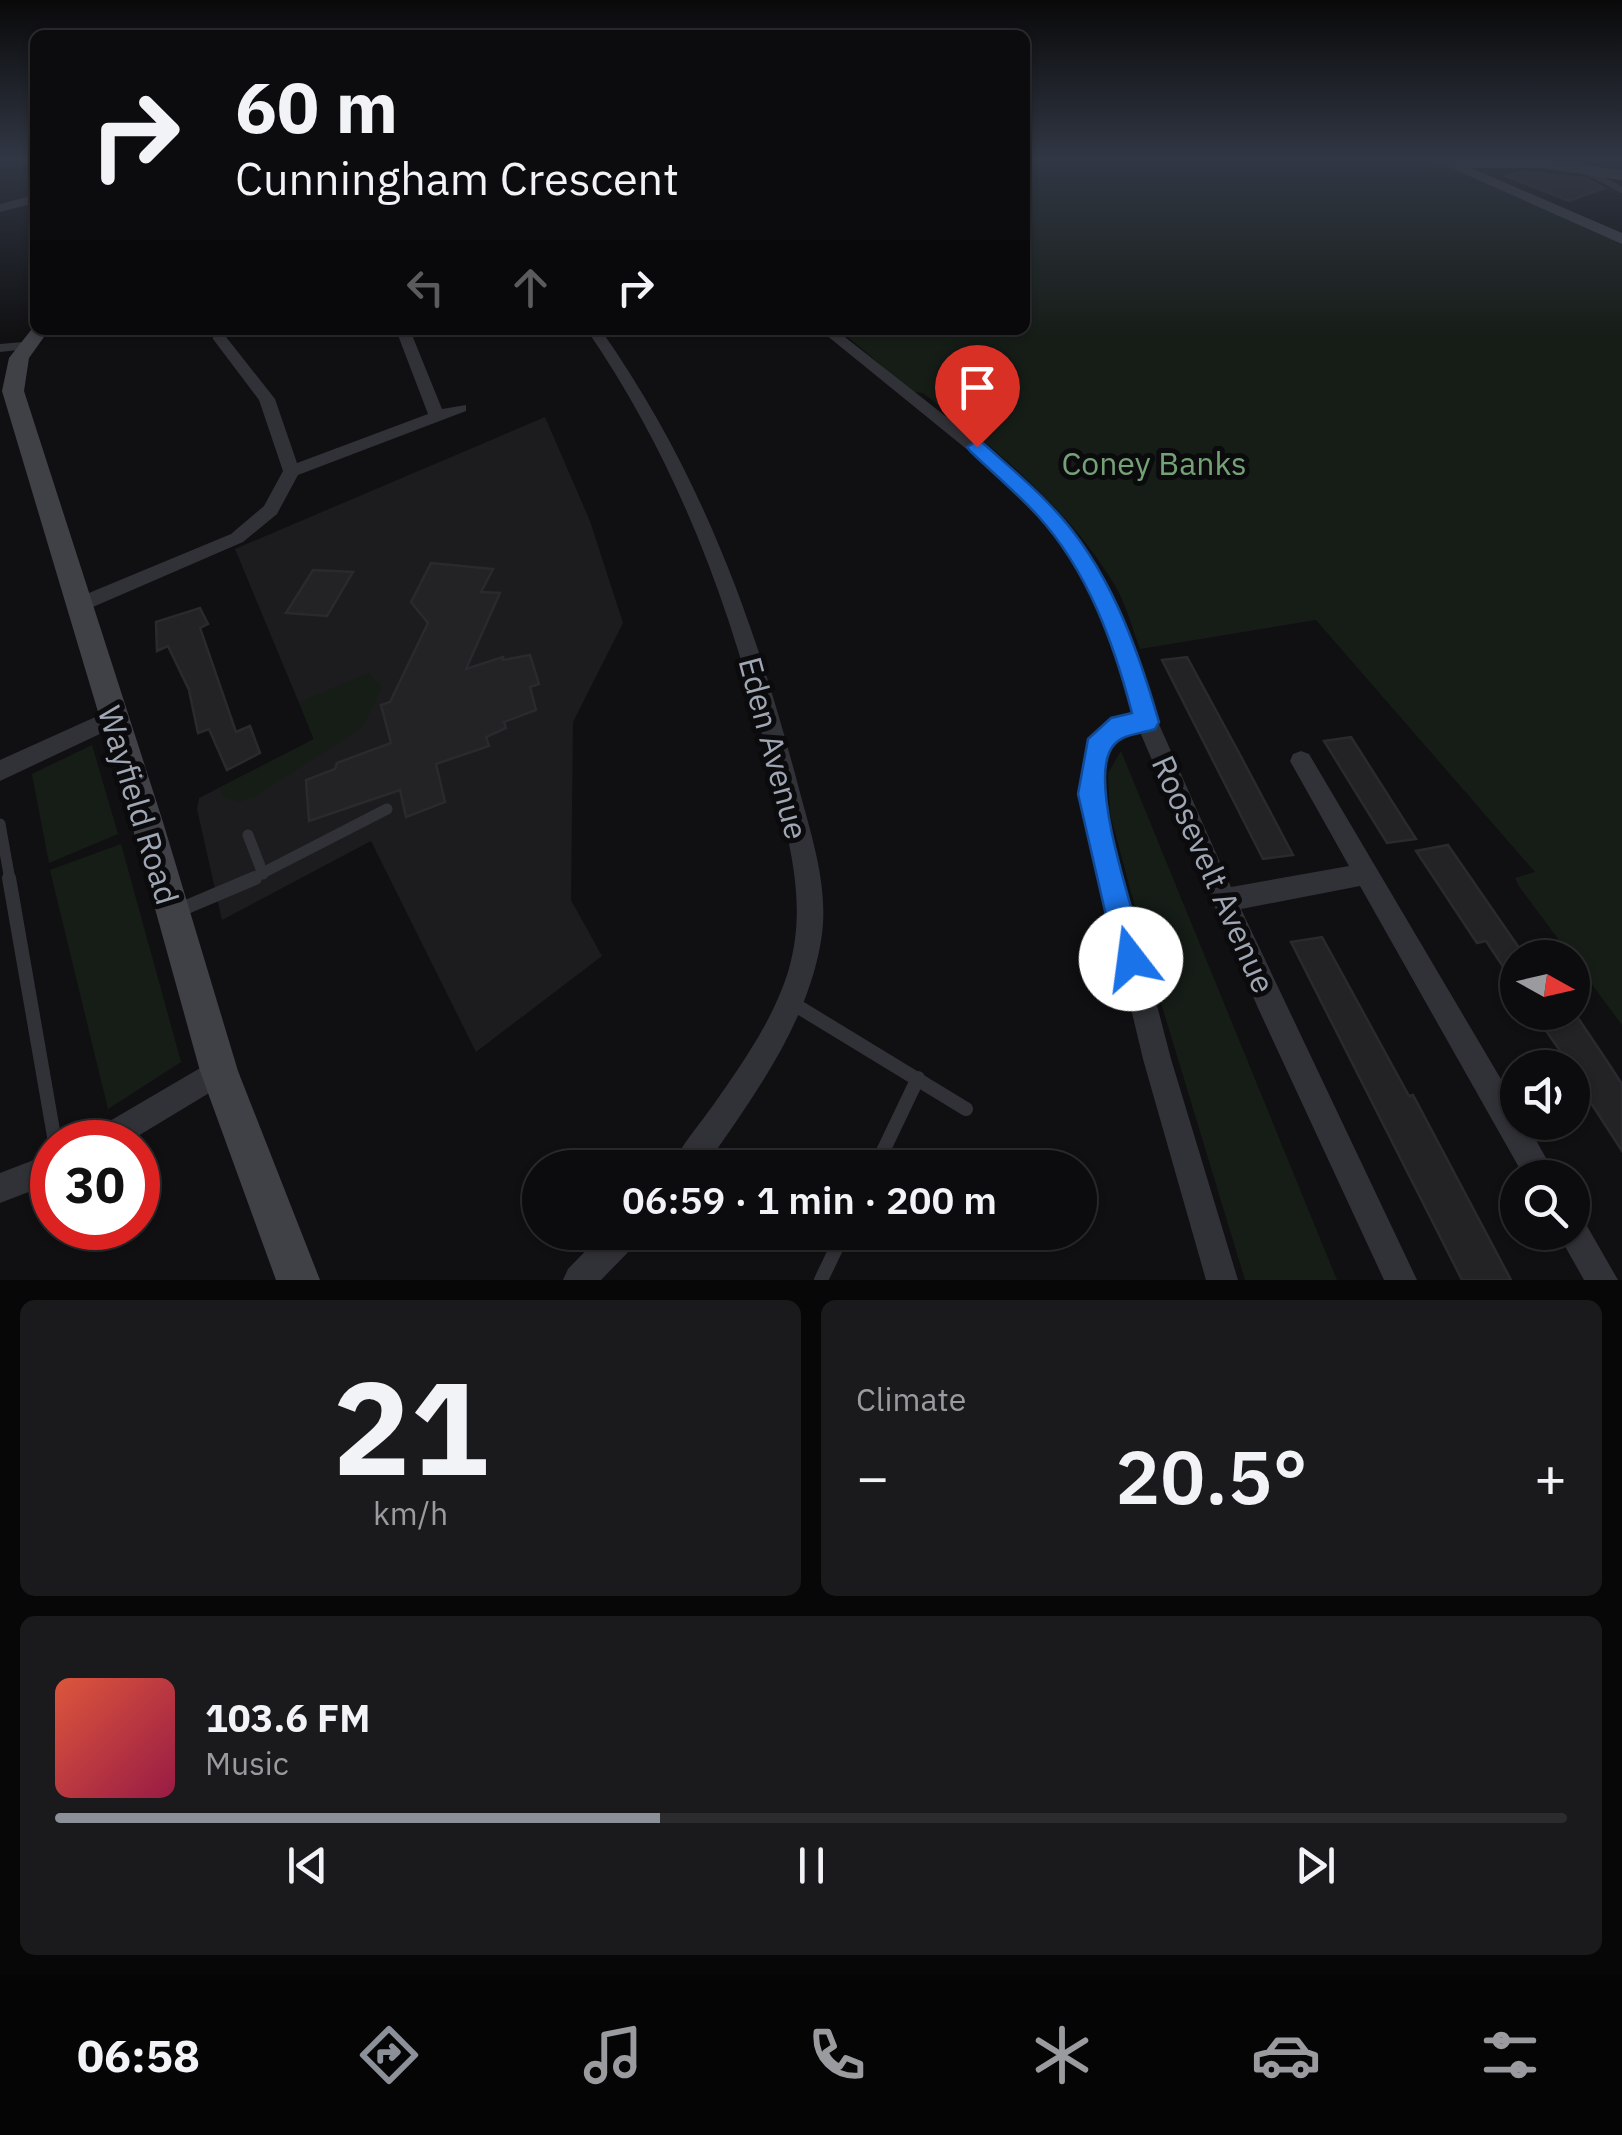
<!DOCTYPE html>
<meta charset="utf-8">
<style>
:root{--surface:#0c0c0e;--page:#1a1a1c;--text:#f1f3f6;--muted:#9a9b9e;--line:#2c2c2e;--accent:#8c9099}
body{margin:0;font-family:"IBM Plex Sans",sans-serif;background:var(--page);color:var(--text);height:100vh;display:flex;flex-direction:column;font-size:38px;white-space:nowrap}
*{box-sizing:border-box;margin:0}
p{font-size:32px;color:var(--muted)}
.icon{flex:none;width:55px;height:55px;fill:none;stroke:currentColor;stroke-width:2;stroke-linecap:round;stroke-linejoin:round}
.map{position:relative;height:1280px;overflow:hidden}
.side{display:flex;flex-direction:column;gap:20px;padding:20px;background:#070708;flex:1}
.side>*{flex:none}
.guide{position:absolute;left:30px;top:30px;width:1000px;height:305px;border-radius:15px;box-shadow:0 2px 8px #0004,0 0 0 2px var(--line);background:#0c0c0e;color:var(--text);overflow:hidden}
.needle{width:65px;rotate:98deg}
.fabs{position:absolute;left:1500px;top:940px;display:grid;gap:20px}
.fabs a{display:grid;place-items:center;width:90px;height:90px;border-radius:50%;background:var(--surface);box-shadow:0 2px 8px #0004,0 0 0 2px var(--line);font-size:50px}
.speed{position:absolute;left:30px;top:1120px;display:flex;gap:20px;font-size:50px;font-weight:700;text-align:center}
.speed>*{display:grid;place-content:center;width:130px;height:130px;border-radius:50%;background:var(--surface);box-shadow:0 2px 8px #0004,0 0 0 2px var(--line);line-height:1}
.speed .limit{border:15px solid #d22;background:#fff;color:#111}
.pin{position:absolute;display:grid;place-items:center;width:85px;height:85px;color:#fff;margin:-102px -42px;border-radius:50% 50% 50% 0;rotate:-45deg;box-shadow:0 0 10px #0007}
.pin .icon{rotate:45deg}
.me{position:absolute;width:110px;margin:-55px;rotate:345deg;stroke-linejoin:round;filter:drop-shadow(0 0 8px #0008)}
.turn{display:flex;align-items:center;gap:35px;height:210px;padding:0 40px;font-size:45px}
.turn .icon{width:130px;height:130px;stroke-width:2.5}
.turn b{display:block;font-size:70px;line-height:85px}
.lanes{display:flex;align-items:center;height:95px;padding:0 40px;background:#0003;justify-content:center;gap:50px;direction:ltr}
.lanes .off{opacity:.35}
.big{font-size:75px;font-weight:600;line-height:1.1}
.side .widget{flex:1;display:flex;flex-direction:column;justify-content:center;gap:15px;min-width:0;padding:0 35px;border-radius:15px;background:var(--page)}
.side .dial{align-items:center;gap:0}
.dial b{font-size:130px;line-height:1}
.song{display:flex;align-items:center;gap:30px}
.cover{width:120px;height:120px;border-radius:15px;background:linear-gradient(135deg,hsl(10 70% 55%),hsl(340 70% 35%))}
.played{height:10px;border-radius:5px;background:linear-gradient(90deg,var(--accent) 40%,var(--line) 40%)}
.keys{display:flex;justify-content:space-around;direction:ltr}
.heat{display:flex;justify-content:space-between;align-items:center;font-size:55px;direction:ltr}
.side .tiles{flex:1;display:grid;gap:20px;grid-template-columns:1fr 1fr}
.widget:last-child{grid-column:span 2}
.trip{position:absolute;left:522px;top:1150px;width:575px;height:100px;border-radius:50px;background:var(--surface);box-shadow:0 2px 8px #0004,0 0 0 2px var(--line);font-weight:600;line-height:100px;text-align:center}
.tab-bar{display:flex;height:160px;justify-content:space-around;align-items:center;background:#050506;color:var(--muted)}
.tab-bar .icon{width:70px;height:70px}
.tab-bar .selected{color:var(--accent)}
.tab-bar b{font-size:45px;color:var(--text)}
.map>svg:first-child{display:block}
</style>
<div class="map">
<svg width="1622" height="1280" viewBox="0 0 1622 1280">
<rect width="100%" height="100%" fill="#101012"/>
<!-- built -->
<path fill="#1c1c1f" d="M 545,417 L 590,521 L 623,623 L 573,722 L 571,900 L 602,956 L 476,1052 L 371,841 L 222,920 L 197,809 L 199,798 L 314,739 L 235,549 Z"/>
<!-- green -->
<g fill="#161d17">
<path d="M 1025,159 L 1430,159 L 1622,241 L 1622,1025 L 1518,885 L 1515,878 L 1535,872 L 1316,620 L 1140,649 C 1132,628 1126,603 1114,584 C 1068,507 993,447 923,393 L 912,392 L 840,330 L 1025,330 Z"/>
<path d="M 369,673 L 382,688 L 362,728 L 254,797 L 239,802 L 225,798 L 219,788 L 314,740 L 299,702 Z"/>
<path d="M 92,745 L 118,834 L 49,863 L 32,774 Z"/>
<path d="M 1121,751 L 1337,1280 L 1245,1280 L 1161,1003 L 1110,814 L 1108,773 Z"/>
<path d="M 121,844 L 181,1062 L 108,1109 L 50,870 Z"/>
</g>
<!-- building -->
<g fill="#232326" stroke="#2a2a2e" stroke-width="2.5">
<path d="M 1521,172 L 1585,178 L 1604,188 L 1569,201 L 1506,176 Z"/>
<path d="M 431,563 L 493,569 L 481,592 L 500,593 L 466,669 L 503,657 L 503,660 L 530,655 L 539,684 L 530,687 L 536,710 L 504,722 L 506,728 L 486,737 L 489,746 L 436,764 L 445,802 L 406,817 L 400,790 L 309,821 L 306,780 L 335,769 L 337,763 L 391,743 L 381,705 L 390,702 L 428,623 L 411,602 Z"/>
<path d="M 313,570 L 353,572 L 327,616 L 286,613 Z"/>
<path d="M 200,608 L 208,624 L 200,628 L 236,732 L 250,726 L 260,753 L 227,770 L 209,729 L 198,733 L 189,690 L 168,646 L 157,651 L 156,622 Z"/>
<path d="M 1187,657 L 1238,751 L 1293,855 L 1263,859 L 1162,660 Z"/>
<path d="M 1351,737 L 1416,839 L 1387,843 L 1324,741 Z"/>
<path d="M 1448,845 L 1526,958 L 1518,958 L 1518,989 L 1486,941 L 1477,943 L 1416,851 Z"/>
<path d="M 1322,937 L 1409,1096 L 1413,1095 L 1511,1280 L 1462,1280 L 1291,942 Z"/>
<path d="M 1533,1012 L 1574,1012 L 1605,1058 L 1622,1084 L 1622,1151 L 1578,1083 L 1572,1068 Z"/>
</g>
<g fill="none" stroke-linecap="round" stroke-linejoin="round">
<!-- lane-far2 -->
<path stroke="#313237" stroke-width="6" d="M 1582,169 L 1622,190"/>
<!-- lane-far1 -->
<g stroke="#313237" stroke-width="11">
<path d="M 0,824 L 10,880"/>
<path d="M 248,835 L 263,874"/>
<path d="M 249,880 L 387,809"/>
</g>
<!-- lane -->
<g stroke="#313237" stroke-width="14">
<path d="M 9,878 L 55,1142"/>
<path d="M 177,911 L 255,878"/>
<path d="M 792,1003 L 966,1109"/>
<path d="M 875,1168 L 918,1078"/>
<path d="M 821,1280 L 844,1232"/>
</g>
<!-- street -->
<g fill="#313237" fill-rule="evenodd">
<path d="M 35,195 L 35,203 L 0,212 L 0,204 Z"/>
<path d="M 396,330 L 410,330 L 442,409 L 466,405 L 466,411 L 298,475 L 277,514 L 243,542 L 86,610 L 72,610 L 69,605 L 72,600 L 231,534 L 264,506 L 283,471 L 259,400 L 213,339 L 213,333 L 223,333 L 275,399 L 297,463 L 428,414 Z"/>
<path d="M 587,330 L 601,330 C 700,471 754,619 798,785 C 811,835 830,888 821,941 C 807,1025 752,1099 704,1168 L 671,1168 C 681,1145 699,1125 714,1104 C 742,1064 773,1020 788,972 C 809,902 788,838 771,770 C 732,610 680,466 587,330 Z"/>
<path d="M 820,330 L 836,330 L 1019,474 L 1082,547 L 1128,629 L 1158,722 L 1231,887 L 1349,866 L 1290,761 L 1293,754 L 1301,751 L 1309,754 L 1518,1108 L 1518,1122 L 1526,1122 L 1557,1178 L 1525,1178 L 1360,886 L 1241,909 L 1417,1280 L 1384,1280 L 1258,1008 L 1140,732 C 1105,736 1106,765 1102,794 L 1171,1059 L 1238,1280 L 1206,1280 L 1143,1059 L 1080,794 L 1089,740 L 1112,719 L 1134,715 L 1108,629 L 1069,555 L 1040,517 L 1007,482 Z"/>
<path d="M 23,342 L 30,346 L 28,349 L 0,352 L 0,344 Z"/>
<path d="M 113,709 L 121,712 L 124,718 L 121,724 L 0,781 L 0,760 Z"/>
<path d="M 219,1057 L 229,1061 L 233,1071 L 229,1081 L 128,1142 L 86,1142 L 91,1132 Z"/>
<path d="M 52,1153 L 52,1183 L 0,1203 L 0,1173 Z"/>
<path d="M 1572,1215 L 1583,1219 L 1618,1280 L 1584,1280 L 1557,1232 L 1572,1232 Z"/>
<path d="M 604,1232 L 641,1232 L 637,1243 L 601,1280 L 563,1280 L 568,1269 Z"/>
</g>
<!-- secondary -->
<g fill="#3f4147" fill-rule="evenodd">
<path d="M 1431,159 L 1544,159 L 1622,170 L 1622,180 L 1542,168 L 1471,168 L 1622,233 L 1622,244 Z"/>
<path d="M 35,325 L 35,330 L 49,330 L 29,358 L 24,391 L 163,822 L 238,1071 L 320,1280 L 276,1280 L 200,1071 L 131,822 L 2,391 L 9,358 Z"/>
</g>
</g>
<!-- sky -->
<linearGradient id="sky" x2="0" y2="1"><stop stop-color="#09090a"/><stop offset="0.47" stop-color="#313744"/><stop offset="1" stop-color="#313744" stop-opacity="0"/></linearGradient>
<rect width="1622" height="338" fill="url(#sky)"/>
<!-- route -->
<path fill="#1a73e8" stroke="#114b97" stroke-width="2.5" d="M 977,441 L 983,443 C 1006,464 1031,484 1052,507 C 1108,565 1137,646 1159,722 L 1155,729 C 1138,735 1117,733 1109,753 C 1092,793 1134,913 1146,959 L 1141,969 L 1131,974 L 1120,969 L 1116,959 L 1078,794 L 1088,739 L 1111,718 L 1132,713 C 1114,644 1088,571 1038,516 C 1017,493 993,473 970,451 L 967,447 Z"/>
<g text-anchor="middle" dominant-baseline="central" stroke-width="10" stroke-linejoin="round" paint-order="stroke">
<!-- park labels -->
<g font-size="32" fill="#75a176" stroke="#0b0b0d">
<text x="1154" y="463">Coney Banks</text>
</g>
<!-- street labels -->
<g font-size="32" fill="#a0a7b4" stroke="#0b0b0d">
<text transform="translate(774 748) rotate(75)">Eden Avenue</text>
<text transform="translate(139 805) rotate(73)">Wayfield Road</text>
<text transform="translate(1214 874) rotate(66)">Roosevelt Avenue</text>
</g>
</g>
</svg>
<div class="fabs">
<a><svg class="needle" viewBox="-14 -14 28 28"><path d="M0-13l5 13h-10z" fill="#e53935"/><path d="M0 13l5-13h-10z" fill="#9a9b9e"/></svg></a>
<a><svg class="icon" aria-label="sound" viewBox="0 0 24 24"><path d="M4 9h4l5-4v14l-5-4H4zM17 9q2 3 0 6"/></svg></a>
<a><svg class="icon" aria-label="search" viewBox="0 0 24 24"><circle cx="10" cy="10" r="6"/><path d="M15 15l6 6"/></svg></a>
</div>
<div class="speed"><div class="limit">30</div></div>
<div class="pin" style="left:977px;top:447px;background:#d93025"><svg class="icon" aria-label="arrive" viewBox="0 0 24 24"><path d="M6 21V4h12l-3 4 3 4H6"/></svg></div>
<svg class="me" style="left:1131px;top:959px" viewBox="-20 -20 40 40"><circle r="19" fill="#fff"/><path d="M0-13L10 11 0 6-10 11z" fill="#1a73e8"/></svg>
<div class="trip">06:59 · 1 min · 200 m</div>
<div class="guide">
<div class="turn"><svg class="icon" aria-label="right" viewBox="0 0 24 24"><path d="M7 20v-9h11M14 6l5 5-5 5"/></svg><div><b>60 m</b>Cunningham Crescent</div></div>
<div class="lanes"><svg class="icon off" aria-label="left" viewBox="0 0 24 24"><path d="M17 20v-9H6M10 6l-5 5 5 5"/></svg><svg class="icon off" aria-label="ahead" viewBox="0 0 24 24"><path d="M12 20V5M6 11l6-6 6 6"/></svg><svg class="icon" aria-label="right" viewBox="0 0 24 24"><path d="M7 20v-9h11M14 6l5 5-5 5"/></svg></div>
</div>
</div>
<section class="side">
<div class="tiles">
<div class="widget dial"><b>21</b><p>km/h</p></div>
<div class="widget"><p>Climate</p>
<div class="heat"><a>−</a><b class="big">20.5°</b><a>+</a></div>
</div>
<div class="widget">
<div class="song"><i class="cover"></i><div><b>103.6 FM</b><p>Music</p></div></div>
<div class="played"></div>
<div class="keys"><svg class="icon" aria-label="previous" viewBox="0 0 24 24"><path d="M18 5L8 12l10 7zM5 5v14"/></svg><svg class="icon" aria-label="pause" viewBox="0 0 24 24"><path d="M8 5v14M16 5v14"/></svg><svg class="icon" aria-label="next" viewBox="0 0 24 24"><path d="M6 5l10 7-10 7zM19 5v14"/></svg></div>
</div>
</div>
</section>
<nav class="tab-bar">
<b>06:58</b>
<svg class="icon selected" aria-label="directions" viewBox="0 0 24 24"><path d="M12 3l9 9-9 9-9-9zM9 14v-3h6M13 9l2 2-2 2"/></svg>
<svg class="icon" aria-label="music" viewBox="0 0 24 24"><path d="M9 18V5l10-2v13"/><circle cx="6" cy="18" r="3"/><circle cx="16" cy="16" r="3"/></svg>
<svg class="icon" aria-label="phone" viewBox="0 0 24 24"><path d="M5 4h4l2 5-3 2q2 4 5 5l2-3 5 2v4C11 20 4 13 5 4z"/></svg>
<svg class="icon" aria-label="climate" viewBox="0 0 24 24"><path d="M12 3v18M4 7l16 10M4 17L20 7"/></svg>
<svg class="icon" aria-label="car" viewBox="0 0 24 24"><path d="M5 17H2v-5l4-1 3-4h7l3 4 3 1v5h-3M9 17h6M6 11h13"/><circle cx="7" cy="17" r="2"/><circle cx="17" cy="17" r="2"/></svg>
<svg class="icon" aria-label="filters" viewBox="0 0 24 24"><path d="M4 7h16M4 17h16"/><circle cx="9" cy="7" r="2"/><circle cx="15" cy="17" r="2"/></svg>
</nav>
